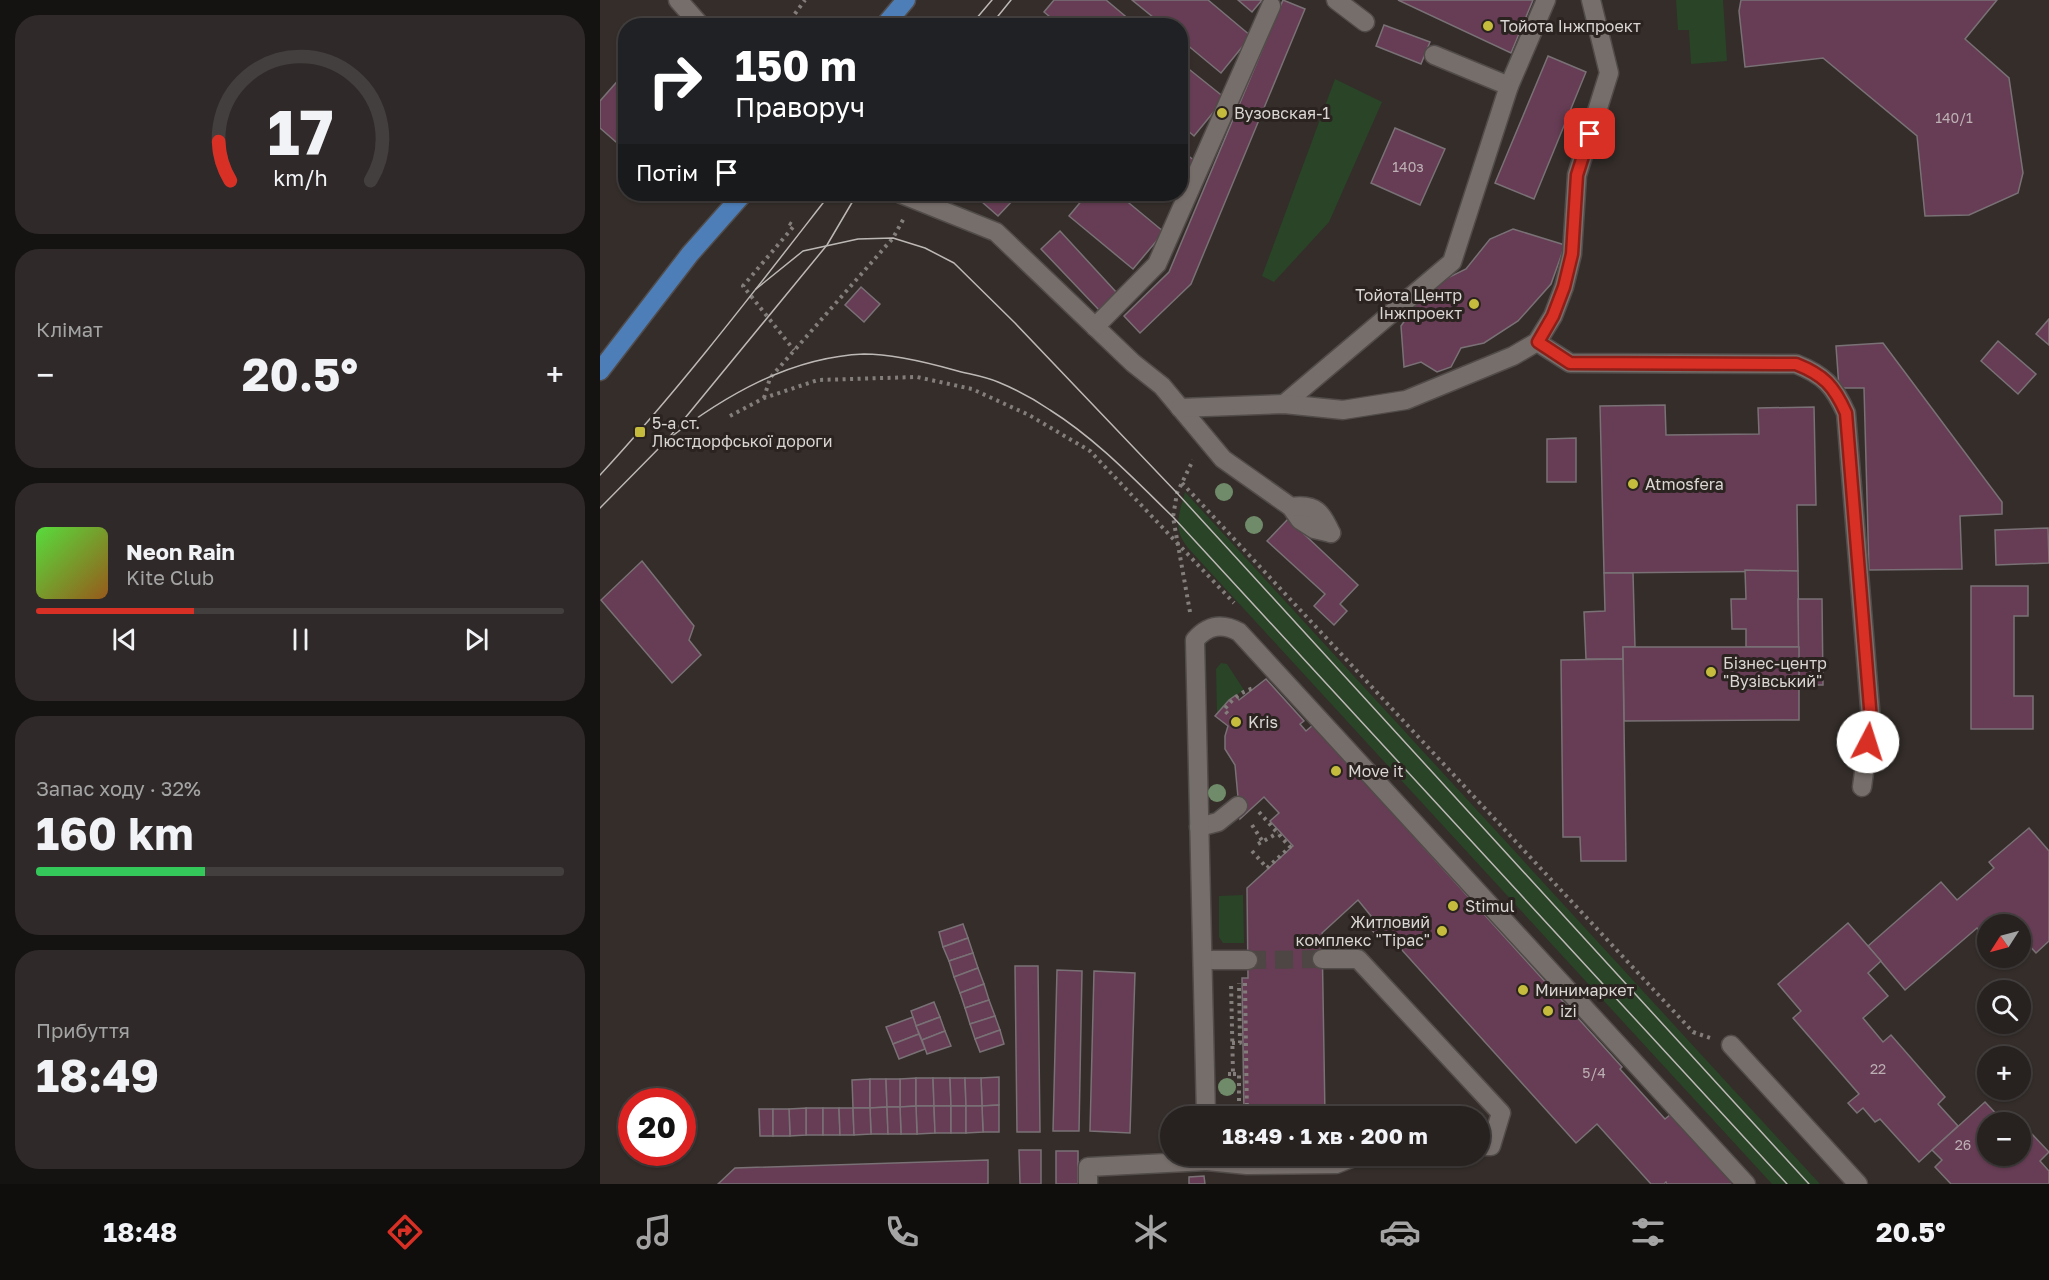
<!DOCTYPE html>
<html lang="uk">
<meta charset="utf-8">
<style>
:root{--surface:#272220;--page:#2f2a29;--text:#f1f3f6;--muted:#a4a4a5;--line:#433f3e;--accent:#d93025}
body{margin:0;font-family:"Golos Text",sans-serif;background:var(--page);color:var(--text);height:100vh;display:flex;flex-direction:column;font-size:22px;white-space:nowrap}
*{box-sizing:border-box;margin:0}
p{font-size:20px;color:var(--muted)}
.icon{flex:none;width:33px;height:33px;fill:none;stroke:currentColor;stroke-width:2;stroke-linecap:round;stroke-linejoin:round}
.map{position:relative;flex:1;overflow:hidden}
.panel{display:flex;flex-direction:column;gap:15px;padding:15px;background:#151312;width:600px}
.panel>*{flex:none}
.top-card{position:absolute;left:18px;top:18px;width:570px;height:183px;border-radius:24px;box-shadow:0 2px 4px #0004,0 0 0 2px var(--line);background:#202124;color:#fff;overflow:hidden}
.needle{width:39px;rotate:234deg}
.fabs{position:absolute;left:1377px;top:914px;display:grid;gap:12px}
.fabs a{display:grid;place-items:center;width:54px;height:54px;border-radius:50%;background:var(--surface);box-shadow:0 2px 4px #0004,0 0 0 2px var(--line);font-size:30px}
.speed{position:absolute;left:18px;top:1088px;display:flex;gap:12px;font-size:30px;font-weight:700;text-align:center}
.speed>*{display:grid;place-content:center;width:78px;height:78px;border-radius:50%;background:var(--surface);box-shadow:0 2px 4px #0004,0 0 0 2px var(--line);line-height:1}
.speed .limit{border:9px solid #d22;background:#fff;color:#111}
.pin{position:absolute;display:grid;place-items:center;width:51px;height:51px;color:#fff;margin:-26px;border-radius:12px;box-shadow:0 3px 9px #0006}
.me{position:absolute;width:66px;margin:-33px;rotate:5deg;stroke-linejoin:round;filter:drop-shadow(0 0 4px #0008)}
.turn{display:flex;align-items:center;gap:21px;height:126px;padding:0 18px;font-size:27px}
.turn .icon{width:78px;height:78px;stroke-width:2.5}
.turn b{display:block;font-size:42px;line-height:51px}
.then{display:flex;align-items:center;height:57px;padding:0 18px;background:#0003;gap:12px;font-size:22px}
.big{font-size:45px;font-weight:700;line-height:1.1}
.panel .card{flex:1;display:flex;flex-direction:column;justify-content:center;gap:9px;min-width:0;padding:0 21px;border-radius:24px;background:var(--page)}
.panel .dial{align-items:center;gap:0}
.dial svg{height:156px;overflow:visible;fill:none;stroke:var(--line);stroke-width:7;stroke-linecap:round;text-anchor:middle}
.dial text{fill:var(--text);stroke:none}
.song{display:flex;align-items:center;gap:18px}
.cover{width:72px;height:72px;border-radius:9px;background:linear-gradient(135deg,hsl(110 70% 55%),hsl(30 70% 35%))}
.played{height:6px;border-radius:3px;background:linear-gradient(90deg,var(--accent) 30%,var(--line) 30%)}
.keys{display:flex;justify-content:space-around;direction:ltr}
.heat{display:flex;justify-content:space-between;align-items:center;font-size:33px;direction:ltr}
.charge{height:9px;border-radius:4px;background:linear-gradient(90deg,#34c759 32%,var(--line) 0)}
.trip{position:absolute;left:560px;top:1106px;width:330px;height:60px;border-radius:30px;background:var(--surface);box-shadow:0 2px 4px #0004,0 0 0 2px var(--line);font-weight:700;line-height:60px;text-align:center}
.menu{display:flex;height:96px;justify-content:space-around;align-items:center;background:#100e0d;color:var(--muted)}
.menu .icon{width:42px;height:42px}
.menu .on{color:var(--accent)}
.menu b{font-size:27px;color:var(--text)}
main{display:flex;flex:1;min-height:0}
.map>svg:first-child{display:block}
</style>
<main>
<section class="panel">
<div class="card dial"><svg viewBox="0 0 100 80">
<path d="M14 69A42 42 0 1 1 86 69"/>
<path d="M14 69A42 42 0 0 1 8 49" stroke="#d93025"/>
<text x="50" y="56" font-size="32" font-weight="700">17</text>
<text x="50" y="72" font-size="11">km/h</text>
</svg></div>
<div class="card"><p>Клімат</p>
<div class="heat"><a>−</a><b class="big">20.5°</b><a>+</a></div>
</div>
<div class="card">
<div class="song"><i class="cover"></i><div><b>Neon Rain</b><p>Kite Club</p></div></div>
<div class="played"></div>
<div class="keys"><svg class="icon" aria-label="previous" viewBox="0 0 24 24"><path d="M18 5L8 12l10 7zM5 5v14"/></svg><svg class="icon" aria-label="pause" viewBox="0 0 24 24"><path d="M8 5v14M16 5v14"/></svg><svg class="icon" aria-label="next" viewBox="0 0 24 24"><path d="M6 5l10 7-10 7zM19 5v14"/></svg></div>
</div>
<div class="card"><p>Запас ходу · 32%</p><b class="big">160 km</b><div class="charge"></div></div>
<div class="card"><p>Прибуття</p><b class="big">18:49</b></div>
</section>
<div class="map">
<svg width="1449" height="1184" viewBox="0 0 1449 1184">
<rect width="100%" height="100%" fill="#342d2a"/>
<!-- green -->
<g fill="#2a4427">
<path d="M 1076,0 L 1123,0 L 1127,61 L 1091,64 L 1089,30 L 1078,30 Z"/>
<path d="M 735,79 L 782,102 L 729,222 L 674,282 L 662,276 Z"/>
<path d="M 585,492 L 1220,1184 L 1172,1184 L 588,548 C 572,528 579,515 585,492 Z"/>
<path d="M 621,663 L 627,664 L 644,690 L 629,700 L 617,713 L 616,669 Z"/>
<path d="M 643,895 L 644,943 L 623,943 L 619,937 L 619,896 Z"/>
</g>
<!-- building -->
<g fill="#663d54" stroke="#797175" stroke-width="1.5">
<path d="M 454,0 L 506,0 L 537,26 L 461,26 L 444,12 Z"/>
<path d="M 532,0 L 608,0 L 651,36 L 621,73 L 580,39 L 580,26 L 564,26 Z"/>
<path d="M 638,0 L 662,0 L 652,12 Z"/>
<path d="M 683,0 L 705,9 L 591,284 L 540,333 L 524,316 L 569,272 Z"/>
<path d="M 798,0 L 933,0 L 911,53 Z"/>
<path d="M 1141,0 L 1397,0 L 1365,39 L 1409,78 L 1423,173 L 1418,193 L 1369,215 L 1325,216 L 1317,136 L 1223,58 L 1145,67 L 1139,11 Z"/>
<path d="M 784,25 L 830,42 L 821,64 L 776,46 Z"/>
<path d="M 948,56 L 986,72 L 934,199 L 895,183 Z"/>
<path d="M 580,62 L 625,98 L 594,136 L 580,124 Z"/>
<path d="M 22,76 L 26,78 L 24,149 L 0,128 L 0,101 Z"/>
<path d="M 795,128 L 845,149 L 820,205 L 771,183 Z"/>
<path d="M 580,149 L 596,162 L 580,181 Z"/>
<path d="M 373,194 L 410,194 L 415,198 L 398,216 Z"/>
<path d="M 477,194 L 518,194 L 564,232 L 533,269 L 469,216 L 483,199 Z"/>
<path d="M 913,229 L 965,245 L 951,284 L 918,321 L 884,343 L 861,348 L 851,367 L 837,372 L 821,362 L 804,367 L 801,326 L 827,288 L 866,269 L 890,239 Z"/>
<path d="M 460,231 L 517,293 L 499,310 L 441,249 Z"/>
<path d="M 261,287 L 280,304 L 264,322 L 245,305 Z"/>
<path d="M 1449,319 L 1449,345 L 1436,334 Z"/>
<path d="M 1398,341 L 1436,374 L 1418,394 L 1381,361 Z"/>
<path d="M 1283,343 L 1402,502 L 1402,514 L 1360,516 L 1362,569 L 1269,570 L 1264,388 L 1239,388 L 1236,346 Z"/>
<path d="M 1065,405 L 1066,435 L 1159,434 L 1158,408 L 1214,407 L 1216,505 L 1197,505 L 1198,571 L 1004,573 L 1000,406 Z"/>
<path d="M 976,438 L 976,482 L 947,482 L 947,439 Z"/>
<path d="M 688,519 L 758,585 L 740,604 L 747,611 L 734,625 L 714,606 L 725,594 L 667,541 Z"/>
<path d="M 1448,528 L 1449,563 L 1396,565 L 1395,530 Z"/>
<path d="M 42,561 L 94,626 L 89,640 L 101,655 L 72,683 L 1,600 Z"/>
<path d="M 1145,570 L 1198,571 L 1199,647 L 1146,647 L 1146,629 L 1132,629 L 1131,599 L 1146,599 Z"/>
<path d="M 1004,573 L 1033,573 L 1035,647 L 1023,647 L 1023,659 L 986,659 L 984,612 L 1005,611 Z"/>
<path d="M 1371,586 L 1428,586 L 1428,616 L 1414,616 L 1414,696 L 1433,696 L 1433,729 L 1371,729 Z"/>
<path d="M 1198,599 L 1222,599 L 1223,685 L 1199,685 Z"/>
<path d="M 1023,647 L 1199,647 L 1199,720 L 1024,721 Z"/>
<path d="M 1023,659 L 1026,861 L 981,861 L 980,837 L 963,837 L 961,660 Z"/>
<path d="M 666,679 L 704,721 L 700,724 L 706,731 L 713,725 L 717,729 L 1022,1067 L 1020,1069 L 1065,1119 L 1071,1114 L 1135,1184 L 1067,1184 L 1066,1182 L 1064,1184 L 1051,1184 L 997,1124 L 976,1143 L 783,929 L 776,935 L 765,922 L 771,916 L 758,900 L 722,933 L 725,1116 L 644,1116 L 642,978 L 648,978 L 647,888 L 693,846 L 670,821 L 679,813 L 664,797 L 640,819 L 635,765 L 625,749 L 625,736 L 628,726 L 615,716 L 629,700 L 636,695 L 639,700 Z"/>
<path d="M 1429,828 L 1449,851 L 1449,941 L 1436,953 L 1420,935 L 1420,924 L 1411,924 L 1406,919 L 1400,924 L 1388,924 L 1388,935 L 1385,937 L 1377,928 L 1305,990 L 1268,946 L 1341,882 L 1357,900 L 1394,868 L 1389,862 Z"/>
<path d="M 1248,923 L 1281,961 L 1268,973 L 1288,996 L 1263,1018 L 1283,1042 L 1291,1035 L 1345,1097 L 1338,1104 L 1358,1126 L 1319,1162 L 1280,1119 L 1275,1122 L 1263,1108 L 1257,1113 L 1248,1103 L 1259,1094 L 1193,1018 L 1201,1011 L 1178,984 Z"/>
<path d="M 363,924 L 368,938 L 343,947 L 339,932 Z"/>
<path d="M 368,938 L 373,953 L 349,961 L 343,947 Z"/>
<path d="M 373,953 L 378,968 L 354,977 L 349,961 Z"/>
<path d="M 415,966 L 438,966 L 440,1132 L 417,1132 Z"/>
<path d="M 378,968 L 384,984 L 360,993 L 354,977 Z"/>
<path d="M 457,970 L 482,971 L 479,1131 L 453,1131 Z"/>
<path d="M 494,971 L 535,973 L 530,1133 L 490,1131 Z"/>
<path d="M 384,984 L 389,1000 L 365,1008 L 360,993 Z"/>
<path d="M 389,1000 L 395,1016 L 370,1024 L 365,1008 Z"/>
<path d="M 334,1002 L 340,1017 L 316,1026 L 311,1011 Z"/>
<path d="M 395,1016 L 400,1030 L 375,1039 L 370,1024 Z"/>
<path d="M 313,1017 L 319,1034 L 293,1044 L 286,1027 Z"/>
<path d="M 340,1017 L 345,1031 L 322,1040 L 316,1026 Z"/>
<path d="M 400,1030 L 404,1044 L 380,1052 L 375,1039 Z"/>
<path d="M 345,1031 L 351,1046 L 327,1054 L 322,1040 Z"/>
<path d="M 319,1034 L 325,1049 L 299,1059 L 293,1044 Z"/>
<path d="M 399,1077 L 399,1105 L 382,1106 L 381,1078 Z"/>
<path d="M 316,1078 L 316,1106 L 300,1107 L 300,1079 Z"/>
<path d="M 316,1078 L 333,1078 L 334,1106 L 316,1106 Z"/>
<path d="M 333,1078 L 350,1078 L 351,1106 L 334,1106 Z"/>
<path d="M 350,1078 L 365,1078 L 366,1106 L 351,1106 Z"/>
<path d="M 365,1078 L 381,1078 L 382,1106 L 366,1106 Z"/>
<path d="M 270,1079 L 270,1108 L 253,1108 L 252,1080 Z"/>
<path d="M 270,1079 L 286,1079 L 287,1107 L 270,1108 Z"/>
<path d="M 286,1079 L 300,1079 L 300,1107 L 287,1107 Z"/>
<path d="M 1385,1102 L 1404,1122 L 1388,1122 L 1388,1155 L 1420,1155 L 1420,1139 L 1429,1131 L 1449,1152 L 1440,1161 L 1449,1171 L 1449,1184 L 1351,1184 L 1335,1167 L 1342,1160 L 1332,1150 Z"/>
<path d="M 399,1105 L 399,1132 L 383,1132 L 382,1106 Z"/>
<path d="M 316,1106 L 334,1106 L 335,1133 L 317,1134 Z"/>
<path d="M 316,1106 L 317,1134 L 301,1134 L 300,1107 Z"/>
<path d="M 334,1106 L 351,1106 L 351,1133 L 335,1133 Z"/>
<rect x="351" y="1106" width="15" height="27"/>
<path d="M 366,1106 L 382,1106 L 383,1132 L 366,1133 Z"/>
<path d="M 287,1107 L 288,1134 L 271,1134 L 270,1108 Z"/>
<path d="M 287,1107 L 300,1107 L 301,1134 L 288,1134 Z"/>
<rect x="206" y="1108" width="17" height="27"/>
<path d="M 206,1108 L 206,1135 L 190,1136 L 189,1109 Z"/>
<path d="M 223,1108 L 239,1108 L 240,1135 L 223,1135 Z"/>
<path d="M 239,1108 L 253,1108 L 254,1135 L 240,1135 Z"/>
<path d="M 253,1108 L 270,1108 L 271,1134 L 254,1135 Z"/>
<path d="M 159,1109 L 173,1109 L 173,1136 L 160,1136 Z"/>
<path d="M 173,1109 L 189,1109 L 190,1136 L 173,1136 Z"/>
<path d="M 419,1150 L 441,1150 L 441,1184 L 420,1184 Z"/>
<rect x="456" y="1151" width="22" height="33"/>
<path d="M 388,1160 L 388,1184 L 118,1184 L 135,1168 Z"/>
<path d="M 604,1176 L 605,1184 L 589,1184 L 589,1177 Z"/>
</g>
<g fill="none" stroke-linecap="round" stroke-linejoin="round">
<!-- minor-tunnel -->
<path stroke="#4d4644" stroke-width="18" stroke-dasharray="18 9" stroke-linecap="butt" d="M 648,960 L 722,959"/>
<defs>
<g id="minor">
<path d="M 78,0 L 101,26"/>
<path d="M 736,0 L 765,22"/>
<path d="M 834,55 L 909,86"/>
<path d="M 301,194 L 396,232 L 533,363 L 562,386 L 623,459 L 691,507 L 700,520 L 714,529 L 731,533"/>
<path d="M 495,327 L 557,264 L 671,6"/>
<path d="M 937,342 L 970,363 L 1196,364 C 1224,375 1234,386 1246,413 L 1271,720 L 1262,787"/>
<path d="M 684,404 L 852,262 L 909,86 L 946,0"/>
<path d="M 580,408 L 684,404 L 743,410 L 806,400 L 913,356 L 937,342 L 953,316 L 964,287 L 972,254 L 977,175 L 1009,73 L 991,0"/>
<path d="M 691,507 C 716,503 722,513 731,533"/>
<path d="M 599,827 L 618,822 L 638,806"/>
<path d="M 722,959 L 758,959 L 901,1113 L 891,1146 L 879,1146"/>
<path d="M 603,960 L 648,960"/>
<path d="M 1131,1045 L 1258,1184"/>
<path d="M 606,1116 L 595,640 C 608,625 622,623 639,632 L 1146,1184"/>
<path d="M 607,1161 L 647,1165 L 736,1164 L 759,1155"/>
<path d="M 488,1184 L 488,1167 L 607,1161 L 607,1155"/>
</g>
<g id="major">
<path d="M 284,26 L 306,0"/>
<path d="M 0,371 L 90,254 L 143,194"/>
</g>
</defs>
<!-- minor casing -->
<use href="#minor" stroke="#514b49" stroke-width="21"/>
<!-- major casing -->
<use href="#major" stroke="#514b49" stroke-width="21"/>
<!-- path -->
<g stroke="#837e7b" stroke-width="4" stroke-dasharray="3 4.5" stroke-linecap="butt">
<path d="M 186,26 L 205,0"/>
<path d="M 189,223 L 194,226 L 143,286 L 194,350"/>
<path d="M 164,398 L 170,378 L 293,238 L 304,218"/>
<path d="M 130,416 L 164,398 L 218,380 L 317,377 L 372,389 L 429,415 L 490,451 L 634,603"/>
<path d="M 582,483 L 1093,1032 L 1110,1038"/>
<path d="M 590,612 L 573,517 L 577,493 L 593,460"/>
<path d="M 633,719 L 624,710 C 631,700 643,690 655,688"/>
<path d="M 659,812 L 690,847 L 667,868"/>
<path d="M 652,825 L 663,842"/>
<path d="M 658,844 L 678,833"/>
<path d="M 652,851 L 667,868"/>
<path d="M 645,983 L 647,1116"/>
<path d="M 632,1043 L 640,1043 L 639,983"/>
<path d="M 628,1074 L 633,1074 L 631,982"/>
<path d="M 633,1074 L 639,1074 L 639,1110 L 647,1110"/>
</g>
<!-- minor -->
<use href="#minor" stroke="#766e6a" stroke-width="18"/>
<!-- major -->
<use href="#major" stroke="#4e7eb7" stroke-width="18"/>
<!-- tram -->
<g stroke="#bdb8b6" stroke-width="1.5">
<path d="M 370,26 L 392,0"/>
<path d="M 390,26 L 411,0"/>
<path d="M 156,289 L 203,251 L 258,239 L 293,238 L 325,248 L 354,263 L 415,323 L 577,493 L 1209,1184"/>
<path d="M 67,440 C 124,396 190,357 264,354 C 290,354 329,363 354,370 C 368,374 384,376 398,382 C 415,389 434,399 450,410 C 496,439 534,479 573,517 L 1187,1184"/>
<path d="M 0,475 C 82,386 156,289 230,194"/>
<path d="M 0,508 L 67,440 L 227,245 L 257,194"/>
</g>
</g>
<!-- trees -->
<g fill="#708b69">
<circle cx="624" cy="492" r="9"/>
<circle cx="654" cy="525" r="9"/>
<circle cx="617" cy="793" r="9"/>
<circle cx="627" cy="1087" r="9"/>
</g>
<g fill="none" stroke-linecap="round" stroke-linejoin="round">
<defs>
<path id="route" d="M 990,134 L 977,175 L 972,254 L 964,287 L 953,316 L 938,342 L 970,363 L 1196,364 C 1224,375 1234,386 1246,413 L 1271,720 L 1268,742"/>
</defs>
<!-- route casing -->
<use href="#route" stroke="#8d1f18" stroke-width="15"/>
<!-- route -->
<use href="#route" stroke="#d93025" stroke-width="10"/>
</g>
<!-- markers -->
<g fill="#c5bc3d" stroke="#2a2320" stroke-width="2">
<circle cx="888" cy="26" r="6"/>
<circle cx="622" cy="113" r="6"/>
<circle cx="874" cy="304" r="6"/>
<rect x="34" y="426" width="12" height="12" rx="3"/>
<circle cx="1033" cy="484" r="6"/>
<circle cx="1111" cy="672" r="6"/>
<circle cx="636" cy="722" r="6"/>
<circle cx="736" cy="771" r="6"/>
<circle cx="853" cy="906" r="6"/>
<circle cx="842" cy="931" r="6"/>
<circle cx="923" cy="990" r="6"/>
<circle cx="948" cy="1011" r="6"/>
</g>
<g text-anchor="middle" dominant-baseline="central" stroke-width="6" stroke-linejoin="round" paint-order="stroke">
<!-- number labels -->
<g font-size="14" fill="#bdb0b4">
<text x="1354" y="117">140/1</text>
<text x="808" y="166">140з</text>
<text x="1278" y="1068">22</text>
<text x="994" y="1072">5/4</text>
<text x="1363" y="1144">26</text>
</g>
<!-- poi labels -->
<g font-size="16" fill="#dad6d4" stroke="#2a2320" text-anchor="start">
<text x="900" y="26">Тойота Інжпроект</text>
<text x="634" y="113">Вузовская-1</text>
<text x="862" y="295" text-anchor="end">Тойота Центр<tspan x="862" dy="18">Інжпроект</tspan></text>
<text x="52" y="423">5-а ст.<tspan x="52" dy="18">Люстдорфської дороги</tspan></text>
<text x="1045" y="484">Atmosfera</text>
<text x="1123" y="663">Бізнес-центр<tspan x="1123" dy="18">"Вузівський"</tspan></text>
<text x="648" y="722">Kris</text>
<text x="748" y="771">Move it</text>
<text x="865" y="906">Stimul</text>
<text x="830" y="922" text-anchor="end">Житловий<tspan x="830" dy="18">комплекс "Тірас"</tspan></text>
<text x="935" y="990">Минимаркет</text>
<text x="960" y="1011">izi</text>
</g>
</g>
</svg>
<div class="fabs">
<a><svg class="needle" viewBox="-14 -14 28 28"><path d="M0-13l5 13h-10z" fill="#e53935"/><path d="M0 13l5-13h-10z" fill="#a4a4a5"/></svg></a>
<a><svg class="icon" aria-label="search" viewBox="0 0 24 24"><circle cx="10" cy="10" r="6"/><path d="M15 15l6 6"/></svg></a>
<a>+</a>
<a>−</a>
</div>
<div class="speed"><div class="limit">20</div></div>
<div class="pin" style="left:990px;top:134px;background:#d93025"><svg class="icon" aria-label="arrive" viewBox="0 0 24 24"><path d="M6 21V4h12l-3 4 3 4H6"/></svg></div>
<svg class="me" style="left:1268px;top:742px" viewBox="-20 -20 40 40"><circle r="19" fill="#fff"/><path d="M0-13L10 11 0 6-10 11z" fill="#d93025"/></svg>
<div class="trip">18:49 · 1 хв · 200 m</div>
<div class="top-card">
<div class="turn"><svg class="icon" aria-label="right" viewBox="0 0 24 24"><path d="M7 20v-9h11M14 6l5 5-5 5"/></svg><div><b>150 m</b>Праворуч</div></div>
<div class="then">Потім<svg class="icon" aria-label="arrive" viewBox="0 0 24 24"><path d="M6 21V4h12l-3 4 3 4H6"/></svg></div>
</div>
</div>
</main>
<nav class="menu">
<b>18:48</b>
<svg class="icon on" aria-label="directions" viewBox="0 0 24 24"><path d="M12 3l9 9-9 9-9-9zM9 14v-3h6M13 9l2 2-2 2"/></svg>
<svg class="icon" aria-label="music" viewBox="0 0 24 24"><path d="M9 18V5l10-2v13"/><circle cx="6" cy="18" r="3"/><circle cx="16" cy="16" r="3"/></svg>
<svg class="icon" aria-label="phone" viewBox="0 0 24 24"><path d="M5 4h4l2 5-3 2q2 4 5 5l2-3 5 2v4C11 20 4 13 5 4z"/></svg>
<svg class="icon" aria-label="climate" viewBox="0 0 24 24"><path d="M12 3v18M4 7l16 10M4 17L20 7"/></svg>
<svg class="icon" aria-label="car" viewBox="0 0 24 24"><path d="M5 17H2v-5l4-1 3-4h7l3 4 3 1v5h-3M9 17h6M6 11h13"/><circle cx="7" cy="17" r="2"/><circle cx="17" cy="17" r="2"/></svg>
<svg class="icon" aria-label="filters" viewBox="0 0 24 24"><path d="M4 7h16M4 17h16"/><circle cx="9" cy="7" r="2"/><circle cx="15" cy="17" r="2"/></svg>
<b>20.5°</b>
</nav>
